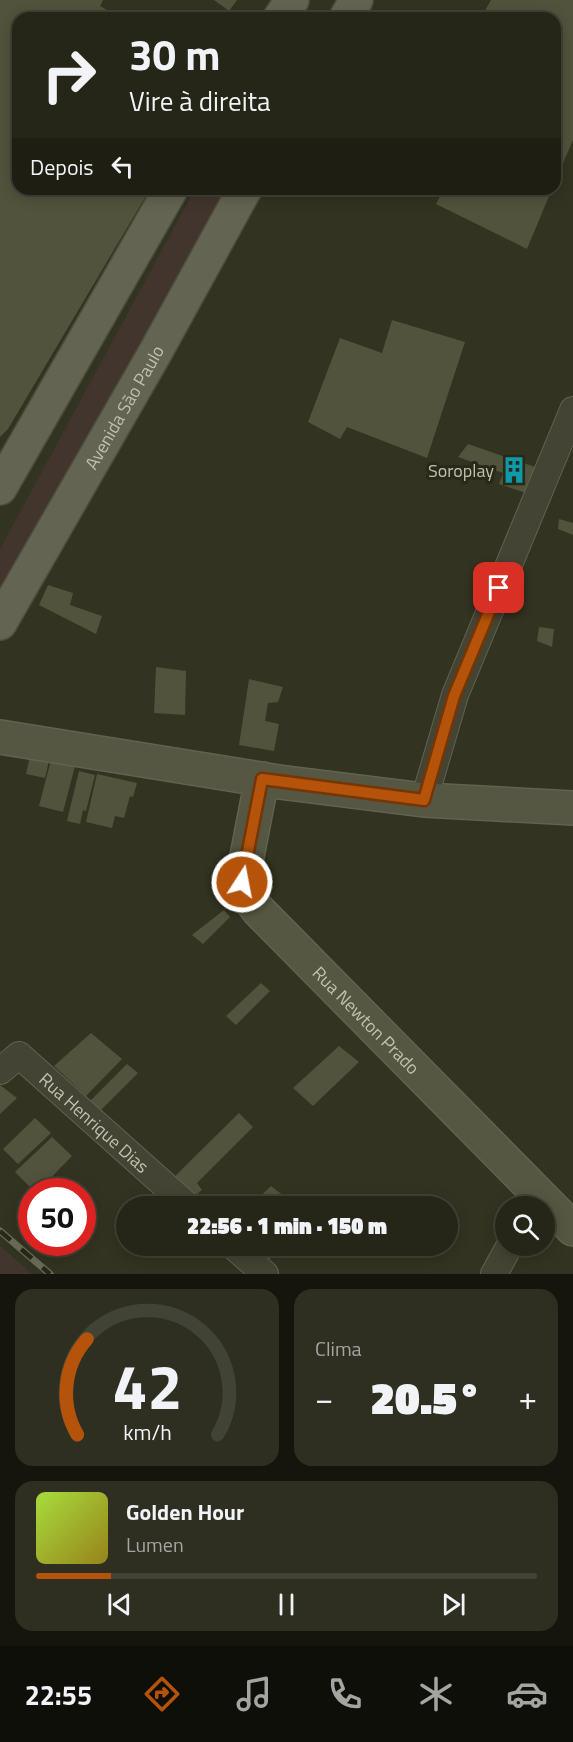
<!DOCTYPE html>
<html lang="pt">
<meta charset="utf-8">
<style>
:root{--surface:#262618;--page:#2e2e21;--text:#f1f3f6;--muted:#a4a5a2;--line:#424337;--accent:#b45309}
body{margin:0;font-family:"Titillium Web",sans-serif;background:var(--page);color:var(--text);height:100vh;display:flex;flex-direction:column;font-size:22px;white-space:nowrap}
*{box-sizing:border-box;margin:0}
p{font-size:20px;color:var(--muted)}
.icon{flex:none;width:33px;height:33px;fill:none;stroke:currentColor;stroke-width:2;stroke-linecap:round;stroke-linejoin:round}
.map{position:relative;height:1274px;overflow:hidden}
.side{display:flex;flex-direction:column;gap:15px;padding:15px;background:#15150d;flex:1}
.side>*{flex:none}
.hud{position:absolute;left:12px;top:12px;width:549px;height:183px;border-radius:18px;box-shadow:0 3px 15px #0003,0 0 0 2px var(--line);background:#262618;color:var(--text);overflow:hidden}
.tools{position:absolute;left:495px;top:1196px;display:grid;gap:12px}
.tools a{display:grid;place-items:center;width:60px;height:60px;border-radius:50%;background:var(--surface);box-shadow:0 3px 15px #0003,0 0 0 2px var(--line);font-size:30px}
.speed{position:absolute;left:18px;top:1178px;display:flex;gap:12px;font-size:30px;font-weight:700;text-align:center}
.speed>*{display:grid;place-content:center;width:78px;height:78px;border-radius:50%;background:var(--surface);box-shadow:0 3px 15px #0003,0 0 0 2px var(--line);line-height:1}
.speed .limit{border:9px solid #d22;background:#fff;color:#111}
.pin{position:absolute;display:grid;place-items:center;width:51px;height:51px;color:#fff;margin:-26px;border-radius:12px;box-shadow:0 3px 9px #0006}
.me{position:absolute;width:66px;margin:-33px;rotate:11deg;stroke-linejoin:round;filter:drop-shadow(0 0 4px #0008)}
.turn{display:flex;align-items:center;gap:21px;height:126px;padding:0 18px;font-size:27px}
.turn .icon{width:78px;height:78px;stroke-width:2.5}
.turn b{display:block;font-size:42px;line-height:51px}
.then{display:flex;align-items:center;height:57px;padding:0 18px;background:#0003;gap:12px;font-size:22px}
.big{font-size:45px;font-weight:800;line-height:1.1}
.side .widget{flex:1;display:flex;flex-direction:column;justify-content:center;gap:9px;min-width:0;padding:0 21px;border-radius:18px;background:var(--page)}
.side .dial{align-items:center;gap:0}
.dial svg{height:156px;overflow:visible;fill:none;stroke:var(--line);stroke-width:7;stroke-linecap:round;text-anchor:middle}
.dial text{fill:var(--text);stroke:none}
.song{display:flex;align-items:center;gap:18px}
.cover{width:72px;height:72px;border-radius:9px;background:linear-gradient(135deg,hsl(80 70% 55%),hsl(50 70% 35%))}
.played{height:6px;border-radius:3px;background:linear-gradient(90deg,var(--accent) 15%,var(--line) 15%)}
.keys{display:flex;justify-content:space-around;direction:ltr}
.heat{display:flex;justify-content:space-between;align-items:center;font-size:33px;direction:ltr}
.side .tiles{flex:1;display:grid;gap:15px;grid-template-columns:1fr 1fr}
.widget:last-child{grid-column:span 2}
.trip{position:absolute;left:116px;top:1196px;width:342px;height:60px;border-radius:30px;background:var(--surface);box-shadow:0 3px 15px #0003,0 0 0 2px var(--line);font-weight:800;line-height:60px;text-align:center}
.tabs{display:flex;height:96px;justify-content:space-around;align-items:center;background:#0f0f0a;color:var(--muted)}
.tabs .icon{width:42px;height:42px}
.tabs .current{color:var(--accent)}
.tabs b{font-size:27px;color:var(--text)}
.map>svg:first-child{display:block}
</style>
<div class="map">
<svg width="573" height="1274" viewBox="0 0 573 1274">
<rect width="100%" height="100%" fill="#323320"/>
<!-- green -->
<g fill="#42352d">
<path d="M 195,189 L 226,189 L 130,370 L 0,604 L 0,549 Z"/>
<path d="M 0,1246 L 32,1274 L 0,1274 Z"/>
</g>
<!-- building -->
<g fill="#52533c">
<path d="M 0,0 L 103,0 L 100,6 L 121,18 L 18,18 L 18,189 L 150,189 L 8,429 L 0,437 Z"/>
<path d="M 214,0 L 237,0 L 229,11 Z"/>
<path d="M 491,0 L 573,0 L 573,140 L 555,182 L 555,18 L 481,18 Z"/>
<path d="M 444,189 L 552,189 L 527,249 L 436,204 Z"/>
<path d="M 392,320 L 465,342 L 427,458 L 347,427 L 340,439 L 308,422 L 340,338 L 382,353 Z"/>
<path d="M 468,444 L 535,467 L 526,493 L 499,484 L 503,473 L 458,457 Z"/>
<path d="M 559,519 L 573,523 L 573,535 L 558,529 Z"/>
<path d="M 48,585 L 73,593 L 70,605 L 102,616 L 96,634 L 39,605 Z"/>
<path d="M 539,627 L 554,629 L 552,647 L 537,641 Z"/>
<path d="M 156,667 L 186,671 L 185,715 L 154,713 Z"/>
<path d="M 249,679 L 283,687 L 278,702 L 268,703 L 265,721 L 279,724 L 274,751 L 239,745 Z"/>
<path d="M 30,756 L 49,761 L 45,778 L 26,774 Z"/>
<path d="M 51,760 L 75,766 L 63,812 L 39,806 Z"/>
<path d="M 79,771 L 95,775 L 86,811 L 83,810 L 80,824 L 67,821 Z"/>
<path d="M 97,774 L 137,783 L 133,797 L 130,796 L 124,818 L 115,816 L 112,828 L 86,822 Z"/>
<path d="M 224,910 L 230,917 L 203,944 L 192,935 Z"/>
<path d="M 261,983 L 270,991 L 236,1025 L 226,1016 Z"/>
<path d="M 91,1033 L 122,1059 L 86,1096 L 54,1066 Z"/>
<path d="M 339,1046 L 359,1062 L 313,1106 L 293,1088 Z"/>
<path d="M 127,1064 L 138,1073 L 99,1112 L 88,1103 Z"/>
<path d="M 0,1085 L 17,1098 L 0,1114 Z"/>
<path d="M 239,1113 L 253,1127 L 197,1183 L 202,1190 L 189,1201 L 168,1183 Z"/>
<path d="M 35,1118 L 51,1133 L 18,1164 L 3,1149 Z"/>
<path d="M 52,1137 L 72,1156 L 38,1191 L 34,1191 L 15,1172 Z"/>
<path d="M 271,1186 L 284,1196 L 272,1206 L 250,1206 Z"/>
<path d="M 255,1245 L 282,1245 L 264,1266 L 247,1253 Z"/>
</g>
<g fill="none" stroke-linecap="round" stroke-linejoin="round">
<defs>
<g id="minor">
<path d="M 424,800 L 455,695 L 573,410"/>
<path id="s1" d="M 0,1071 L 19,1055 L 188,1206"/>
<path d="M 232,1245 L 265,1274"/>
<path d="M 494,1274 L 510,1245"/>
</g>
<g id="secondary">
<path d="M 0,737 L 279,782 L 424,800 L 573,808"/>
<path id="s2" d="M 262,779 L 242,882 L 246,894 L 259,911 L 573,1229"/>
</g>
<g id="primary">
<path d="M 280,18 L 292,0"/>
<path d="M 346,18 L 356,0"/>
<path d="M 0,488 L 171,189"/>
<path id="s3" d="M 0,623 L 155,353 L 245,189"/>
</g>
</defs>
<!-- minor casing -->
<use href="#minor" stroke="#616251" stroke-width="28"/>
<!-- secondary casing -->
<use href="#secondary" stroke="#616251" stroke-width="36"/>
<!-- primary casing -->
<use href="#primary" stroke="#4c4e3d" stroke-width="36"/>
<!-- minor -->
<use href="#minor" stroke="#434433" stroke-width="26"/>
<!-- secondary -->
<use href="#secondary" stroke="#555742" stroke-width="33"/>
<!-- primary -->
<use href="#primary" stroke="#636451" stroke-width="33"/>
<defs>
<path id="rail" d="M 0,1231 L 50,1274"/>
</defs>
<!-- rail casing -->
<use href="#rail" stroke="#6a6b55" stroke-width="7"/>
<!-- rail -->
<use href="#rail" stroke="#282919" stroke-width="4.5" stroke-dasharray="14" stroke-linecap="butt"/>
</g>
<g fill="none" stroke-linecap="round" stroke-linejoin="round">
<defs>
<path id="route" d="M 242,882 L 262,779 L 424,800 L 454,696 L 499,588"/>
</defs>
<!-- route casing -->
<use href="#route" stroke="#753606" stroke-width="15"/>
<!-- route -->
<use href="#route" stroke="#b45309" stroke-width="10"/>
</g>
<!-- icons -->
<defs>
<symbol id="building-bare" viewBox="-9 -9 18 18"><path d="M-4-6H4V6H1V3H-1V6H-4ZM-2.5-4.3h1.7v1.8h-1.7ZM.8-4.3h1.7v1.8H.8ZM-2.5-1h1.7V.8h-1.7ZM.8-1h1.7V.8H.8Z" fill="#0f9aa8" stroke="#282919" stroke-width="2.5" paint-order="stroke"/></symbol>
</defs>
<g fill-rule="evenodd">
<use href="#building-bare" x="495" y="451" width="38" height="38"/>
</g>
<g text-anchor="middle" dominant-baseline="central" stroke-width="6" stroke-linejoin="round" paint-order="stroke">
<!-- street labels -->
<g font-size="18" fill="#bfc1ad" stroke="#282919">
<text stroke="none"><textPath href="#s3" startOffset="249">Avenida São Paulo</textPath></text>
<text stroke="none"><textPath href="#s2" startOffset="292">Rua Newton Prado</textPath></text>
<text stroke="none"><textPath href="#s1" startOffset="126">Rua Henrique Dias</textPath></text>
</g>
<!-- poi labels -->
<g font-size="18" fill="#bfc1ad" stroke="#282919" text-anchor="end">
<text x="494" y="470">Soroplay</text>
</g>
</g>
</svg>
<div class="tools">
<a><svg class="icon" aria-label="search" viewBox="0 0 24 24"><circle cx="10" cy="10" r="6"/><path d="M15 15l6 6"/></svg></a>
</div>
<div class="speed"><div class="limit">50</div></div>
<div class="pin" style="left:499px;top:588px;background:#d93025"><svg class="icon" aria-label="arrive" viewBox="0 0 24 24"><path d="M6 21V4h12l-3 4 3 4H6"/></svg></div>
<svg class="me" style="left:242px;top:882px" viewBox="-20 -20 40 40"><circle r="17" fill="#b45309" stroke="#fff" stroke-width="3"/><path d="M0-11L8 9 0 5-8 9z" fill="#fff"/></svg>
<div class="trip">22:56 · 1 min · 150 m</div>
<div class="hud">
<div class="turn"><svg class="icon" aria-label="right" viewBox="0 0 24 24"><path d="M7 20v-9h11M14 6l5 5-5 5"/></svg><div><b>30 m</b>Vire à direita</div></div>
<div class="then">Depois<svg class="icon" aria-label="left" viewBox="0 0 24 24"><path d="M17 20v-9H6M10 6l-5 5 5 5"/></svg></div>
</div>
</div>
<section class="side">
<div class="tiles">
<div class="widget dial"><svg viewBox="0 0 100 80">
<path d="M14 69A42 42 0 1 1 86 69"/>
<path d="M14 69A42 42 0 0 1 19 20" stroke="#b45309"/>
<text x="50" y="56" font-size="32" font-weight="700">42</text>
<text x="50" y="72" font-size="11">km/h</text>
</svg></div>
<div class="widget"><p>Clima</p>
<div class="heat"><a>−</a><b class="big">20.5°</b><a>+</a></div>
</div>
<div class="widget">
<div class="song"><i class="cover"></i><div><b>Golden Hour</b><p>Lumen</p></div></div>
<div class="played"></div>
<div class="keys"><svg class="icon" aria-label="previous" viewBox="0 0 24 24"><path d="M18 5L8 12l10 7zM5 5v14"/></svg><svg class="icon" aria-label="pause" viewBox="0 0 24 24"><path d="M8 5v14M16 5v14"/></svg><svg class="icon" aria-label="next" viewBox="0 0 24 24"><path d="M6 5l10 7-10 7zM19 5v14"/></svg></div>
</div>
</div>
</section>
<nav class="tabs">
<b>22:55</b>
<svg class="icon current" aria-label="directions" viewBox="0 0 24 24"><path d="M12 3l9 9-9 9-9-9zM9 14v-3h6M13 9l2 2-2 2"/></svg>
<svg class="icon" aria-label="music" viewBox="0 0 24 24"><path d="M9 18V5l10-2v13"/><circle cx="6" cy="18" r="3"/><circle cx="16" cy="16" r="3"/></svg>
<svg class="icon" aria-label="phone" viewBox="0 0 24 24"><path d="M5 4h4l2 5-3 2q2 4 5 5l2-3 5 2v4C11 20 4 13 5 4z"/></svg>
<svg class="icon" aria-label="climate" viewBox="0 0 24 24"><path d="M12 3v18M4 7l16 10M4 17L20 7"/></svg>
<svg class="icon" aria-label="car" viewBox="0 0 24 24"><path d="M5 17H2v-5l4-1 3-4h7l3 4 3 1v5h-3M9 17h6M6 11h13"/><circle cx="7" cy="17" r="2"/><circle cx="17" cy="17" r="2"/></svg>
</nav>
